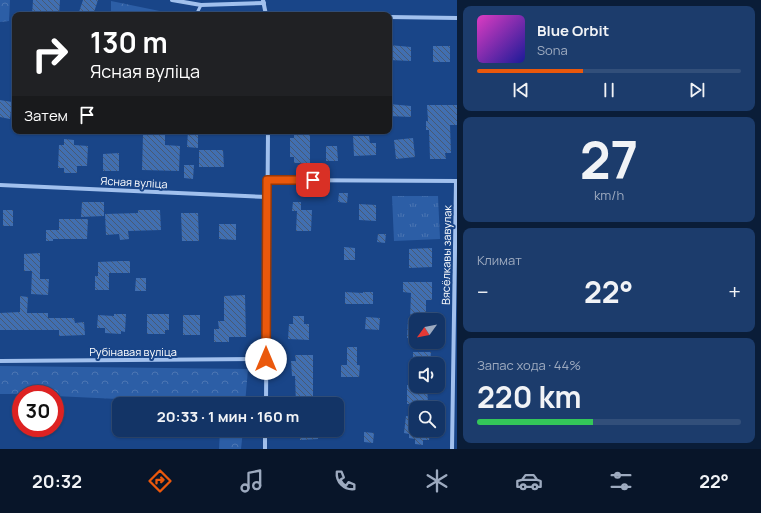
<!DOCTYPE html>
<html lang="ru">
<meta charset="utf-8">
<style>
:root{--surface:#133466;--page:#1c3c6c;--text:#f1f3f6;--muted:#9daabf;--line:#324f7a;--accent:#ea580c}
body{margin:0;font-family:Manrope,sans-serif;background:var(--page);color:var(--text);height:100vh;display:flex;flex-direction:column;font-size:15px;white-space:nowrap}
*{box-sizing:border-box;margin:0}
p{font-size:13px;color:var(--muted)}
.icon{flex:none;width:22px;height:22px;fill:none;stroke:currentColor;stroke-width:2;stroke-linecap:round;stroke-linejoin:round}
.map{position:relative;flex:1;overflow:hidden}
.side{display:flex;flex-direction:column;gap:6px;padding:6px;background:#0a1d38;width:304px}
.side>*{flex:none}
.guide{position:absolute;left:12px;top:12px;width:380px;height:122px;border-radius:8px;box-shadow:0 1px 3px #0004,0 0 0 1px var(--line);background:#202124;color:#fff;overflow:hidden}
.needle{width:26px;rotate:237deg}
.tools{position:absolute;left:409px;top:313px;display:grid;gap:8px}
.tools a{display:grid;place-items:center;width:36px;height:36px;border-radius:8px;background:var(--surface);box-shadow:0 1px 3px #0004,0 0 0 1px var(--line);font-size:20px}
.speed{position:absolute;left:12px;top:385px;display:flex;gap:8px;font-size:20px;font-weight:700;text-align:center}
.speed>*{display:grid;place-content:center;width:52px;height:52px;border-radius:50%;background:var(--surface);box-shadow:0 1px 3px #0004,0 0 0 1px var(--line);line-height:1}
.speed .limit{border:6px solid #d22;background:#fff;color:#111}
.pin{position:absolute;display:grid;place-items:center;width:34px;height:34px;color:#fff;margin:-17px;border-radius:8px;box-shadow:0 2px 6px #0006}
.me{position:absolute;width:44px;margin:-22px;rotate:0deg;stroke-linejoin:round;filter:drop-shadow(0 0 3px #0008)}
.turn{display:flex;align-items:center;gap:14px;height:84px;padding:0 12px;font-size:18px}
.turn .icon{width:52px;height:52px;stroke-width:2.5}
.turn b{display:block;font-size:28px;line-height:34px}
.then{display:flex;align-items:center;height:38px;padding:0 12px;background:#0003;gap:8px;font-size:15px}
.big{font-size:30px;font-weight:700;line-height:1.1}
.side .tile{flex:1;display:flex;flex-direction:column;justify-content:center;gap:6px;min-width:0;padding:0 14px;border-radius:8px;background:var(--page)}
.side .dial{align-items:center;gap:0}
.dial b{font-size:52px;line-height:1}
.song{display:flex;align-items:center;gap:12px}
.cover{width:48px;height:48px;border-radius:6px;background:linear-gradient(135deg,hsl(310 70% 55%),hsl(240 70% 35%))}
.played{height:4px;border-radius:2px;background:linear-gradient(90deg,var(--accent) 40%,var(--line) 40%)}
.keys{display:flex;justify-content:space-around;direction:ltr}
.heat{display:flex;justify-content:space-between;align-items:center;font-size:22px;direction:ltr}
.charge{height:6px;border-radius:3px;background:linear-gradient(90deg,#34c759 44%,var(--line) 0)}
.trip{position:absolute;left:112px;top:397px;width:232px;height:40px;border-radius:8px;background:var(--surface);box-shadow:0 1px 3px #0004,0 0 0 1px var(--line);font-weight:700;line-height:40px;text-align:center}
.tabs{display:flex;height:64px;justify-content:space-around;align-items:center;background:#081529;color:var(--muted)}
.tabs .icon{width:28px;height:28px}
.tabs .on{color:var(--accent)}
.tabs b{font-size:18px;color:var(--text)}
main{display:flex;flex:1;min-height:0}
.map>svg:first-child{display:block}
</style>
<main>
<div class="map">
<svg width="457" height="449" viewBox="0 0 457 449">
<defs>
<pattern id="grass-tufts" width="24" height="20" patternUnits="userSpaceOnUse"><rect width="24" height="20" fill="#2c5ea6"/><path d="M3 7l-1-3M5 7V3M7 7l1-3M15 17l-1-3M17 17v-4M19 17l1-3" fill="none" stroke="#4c76b3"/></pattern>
<pattern id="forest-crowns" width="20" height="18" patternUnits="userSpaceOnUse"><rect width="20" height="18" fill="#2c5ea6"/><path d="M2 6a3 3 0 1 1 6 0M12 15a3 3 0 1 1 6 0" fill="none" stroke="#4c76b3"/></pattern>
<pattern id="building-back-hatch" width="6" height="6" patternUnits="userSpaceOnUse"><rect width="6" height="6" fill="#416fb1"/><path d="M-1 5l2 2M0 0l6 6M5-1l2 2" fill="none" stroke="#485a74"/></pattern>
</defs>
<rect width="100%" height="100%" fill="#194588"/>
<!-- grass -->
<path fill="url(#grass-tufts)" d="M 392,196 L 438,196 L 440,239 L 394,241 Z"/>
<!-- forest -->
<g fill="url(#forest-crowns)">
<path d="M 0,0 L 10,0 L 9,21 L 0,22 Z"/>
<path d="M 111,1 L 179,15 L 111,15 Z"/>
<path d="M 0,366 L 248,369 L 245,404 L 222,404 L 55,396 L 55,394 L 0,394 Z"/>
<path d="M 220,430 L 243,430 L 241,449 L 219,449 Z"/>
</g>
<!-- building -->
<g fill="url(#building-back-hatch)">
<path d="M 33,0 L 60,0 L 59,15 L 32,15 Z"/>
<path d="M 83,0 L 98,0 L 93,15 L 78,15 Z"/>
<path d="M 389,45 L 411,47 L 411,61 L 389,60 Z"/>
<rect x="433" y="46" width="17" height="16"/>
<path d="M 0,100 L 12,102 L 10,119 L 0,117 Z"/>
<path d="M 389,104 L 411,106 L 411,117 L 389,116 Z"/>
<path d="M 427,105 L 457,105 L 457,125 L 450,125 L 451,153 L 445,153 L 446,159 L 430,159 L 429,130 L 426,130 L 426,121 L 428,121 Z"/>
<path d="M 188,131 L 198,131 L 198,148 L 187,147 Z"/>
<path d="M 294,131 L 310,131 L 310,163 L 294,163 L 294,157 L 290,157 L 290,138 L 294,138 Z"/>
<path d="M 143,135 L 165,135 L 165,145 L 180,146 L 179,171 L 142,170 Z"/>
<path d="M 353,136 L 369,136 L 370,143 L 376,143 L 376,155 L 354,156 Z"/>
<path d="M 413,138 L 415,157 L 396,159 L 394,140 Z"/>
<path d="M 64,139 L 74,140 L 74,145 L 88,146 L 87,166 L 77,166 L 77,173 L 64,173 L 64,168 L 58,168 L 59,145 L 64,145 Z"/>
<path d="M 326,146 L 337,146 L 338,161 L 326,161 Z"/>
<path d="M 199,150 L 223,150 L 224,167 L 199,167 Z"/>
<path d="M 119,153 L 119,171 L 103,171 L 103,154 Z"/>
<path d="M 184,165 L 194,165 L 193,179 L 184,178 Z"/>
<path d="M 339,193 L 348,193 L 347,203 L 338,202 Z"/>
<path d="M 82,202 L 104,202 L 104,216 L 81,217 Z"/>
<path d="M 293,202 L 301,202 L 301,210 L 312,210 L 311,231 L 296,231 L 297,211 L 292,211 Z"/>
<path d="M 359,204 L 376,205 L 376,221 L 359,220 Z"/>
<rect x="3" y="210" width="10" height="16"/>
<path d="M 138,210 L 160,210 L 161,230 L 128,231 L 129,239 L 120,240 L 119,234 L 106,235 L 105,214 L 138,213 Z"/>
<path d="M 181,213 L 198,213 L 199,241 L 182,241 Z"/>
<path d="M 59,219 L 88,219 L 87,239 L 53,239 L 53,241 L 46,241 L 46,230 L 59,230 Z"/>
<path d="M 219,224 L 236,224 L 236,240 L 219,239 Z"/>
<path d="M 378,234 L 386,234 L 385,243 L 377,242 Z"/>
<path d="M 344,247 L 355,248 L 355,260 L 344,260 Z"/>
<path d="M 432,248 L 432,267 L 409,268 L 409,249 Z"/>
<path d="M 40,253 L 40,279 L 49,279 L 48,295 L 31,294 L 32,271 L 24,271 L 24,254 Z"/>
<path d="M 120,261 L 130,261 L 130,273 L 109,273 L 109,290 L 95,290 L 95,276 L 98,276 L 98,262 Z"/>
<path d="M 136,278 L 146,278 L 146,291 L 135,291 Z"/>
<path d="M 403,282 L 432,282 L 432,300 L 426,300 L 426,320 L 416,320 L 416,338 L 407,338 L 408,318 L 410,319 L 411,293 L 403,292 Z"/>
<path d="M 345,292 L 363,293 L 363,292 L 373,292 L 373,304 L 345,304 Z"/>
<path d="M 245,295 L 246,337 L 229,337 L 229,342 L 214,342 L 214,329 L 219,329 L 218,321 L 224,321 L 224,296 Z"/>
<path d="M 20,296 L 28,297 L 27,313 L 48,313 L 48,318 L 74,318 L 75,323 L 84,322 L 85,335 L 59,336 L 59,330 L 0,330 L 0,313 L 20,312 Z"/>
<path d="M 114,314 L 126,314 L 125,332 L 121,331 L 121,334 L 105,333 L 105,328 L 97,328 L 98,315 L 114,316 Z"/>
<path d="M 147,314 L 169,314 L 169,330 L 165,330 L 165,334 L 147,334 Z"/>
<rect x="183" y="315" width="17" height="20"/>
<path d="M 293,316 L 304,316 L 304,324 L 309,324 L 309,340 L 288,339 L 289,324 L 293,324 Z"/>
<path d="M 366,317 L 380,318 L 379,330 L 365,329 Z"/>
<path d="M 347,347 L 357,347 L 357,365 L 360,365 L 359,377 L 341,377 L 341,365 L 347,365 Z"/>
<path d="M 413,352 L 431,352 L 430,364 L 413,364 Z"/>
<path d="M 295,355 L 313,355 L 313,404 L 296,404 L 295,376 L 292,376 L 291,361 L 296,361 Z"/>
<path d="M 407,385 L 427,386 L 428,404 L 407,404 Z"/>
<path d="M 406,416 L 416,417 L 416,430 L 430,430 L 429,440 L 423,440 L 423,445 L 415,444 L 415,439 L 409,438 L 409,434 L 404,433 Z"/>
<path d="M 300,430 L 318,430 L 318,439 L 300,440 Z"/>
<path d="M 364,432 L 374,433 L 373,443 L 364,442 Z"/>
</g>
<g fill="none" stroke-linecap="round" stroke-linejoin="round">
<!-- service -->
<path stroke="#a1c0ed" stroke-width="3" d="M 196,15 L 201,5"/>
<!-- minor -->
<g stroke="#a1c0ed" stroke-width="4">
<path d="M 172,0 L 201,5 L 264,3"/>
<path d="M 263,0 L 266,15"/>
<path d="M 389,17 L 457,18"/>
<path d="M 267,180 L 457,181"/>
<path d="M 0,185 L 267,197"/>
<path d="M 0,361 L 266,359"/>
<path d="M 266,404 L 268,131"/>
<path d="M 265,449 L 265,430"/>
<path d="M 452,449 L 456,181"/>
</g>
</g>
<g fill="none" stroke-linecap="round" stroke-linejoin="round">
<defs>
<path id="route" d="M 266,359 L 267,180 L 313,180"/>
</defs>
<!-- route casing -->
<use href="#route" stroke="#983908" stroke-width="10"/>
<!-- route -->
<use href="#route" stroke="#ea580c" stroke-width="7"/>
</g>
<g text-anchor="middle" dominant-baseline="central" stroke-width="4" stroke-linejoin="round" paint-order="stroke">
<!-- street labels -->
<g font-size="11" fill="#fff" stroke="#194588">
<text transform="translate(134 182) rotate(3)">Ясная вуліца</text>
<text transform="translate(446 255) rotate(-89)">Вясёлкавы завулак</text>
<text x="133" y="351">Рубінавая вуліца</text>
</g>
</g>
</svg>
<div class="tools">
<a><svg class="needle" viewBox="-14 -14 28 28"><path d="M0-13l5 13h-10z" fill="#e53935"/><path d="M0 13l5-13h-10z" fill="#9daabf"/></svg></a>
<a><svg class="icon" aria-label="sound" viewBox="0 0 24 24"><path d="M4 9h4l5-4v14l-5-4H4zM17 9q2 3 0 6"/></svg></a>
<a><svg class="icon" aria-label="search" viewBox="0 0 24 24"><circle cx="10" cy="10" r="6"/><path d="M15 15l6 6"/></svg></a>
</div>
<div class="speed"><div class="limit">30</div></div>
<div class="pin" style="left:313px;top:180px;background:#d93025"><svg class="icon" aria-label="arrive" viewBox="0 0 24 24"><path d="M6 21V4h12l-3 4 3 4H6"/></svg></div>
<svg class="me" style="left:266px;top:359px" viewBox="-20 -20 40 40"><circle r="19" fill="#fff"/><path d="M0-13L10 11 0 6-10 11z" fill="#ea580c"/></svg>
<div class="trip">20:33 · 1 мин · 160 m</div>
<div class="guide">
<div class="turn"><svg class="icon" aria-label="right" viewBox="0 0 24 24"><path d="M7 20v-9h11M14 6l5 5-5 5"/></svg><div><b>130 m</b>Ясная вуліца</div></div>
<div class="then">Затем<svg class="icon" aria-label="arrive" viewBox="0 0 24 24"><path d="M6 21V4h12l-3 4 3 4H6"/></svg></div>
</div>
</div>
<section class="side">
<div class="tile">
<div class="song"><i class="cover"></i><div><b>Blue Orbit</b><p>Sona</p></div></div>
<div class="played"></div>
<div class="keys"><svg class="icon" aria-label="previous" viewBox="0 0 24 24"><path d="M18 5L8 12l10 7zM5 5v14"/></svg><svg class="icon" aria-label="pause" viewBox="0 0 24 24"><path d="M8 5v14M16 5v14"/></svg><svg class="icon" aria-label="next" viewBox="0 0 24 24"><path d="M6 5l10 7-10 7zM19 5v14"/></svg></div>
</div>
<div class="tile dial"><b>27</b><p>km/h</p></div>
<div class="tile"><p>Климат</p>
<div class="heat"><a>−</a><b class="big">22°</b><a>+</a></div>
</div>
<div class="tile"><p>Запас хода · 44%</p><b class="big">220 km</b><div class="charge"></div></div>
</section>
</main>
<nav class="tabs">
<b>20:32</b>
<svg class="icon on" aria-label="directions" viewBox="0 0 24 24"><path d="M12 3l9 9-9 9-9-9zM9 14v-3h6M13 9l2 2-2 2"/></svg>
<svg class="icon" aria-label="music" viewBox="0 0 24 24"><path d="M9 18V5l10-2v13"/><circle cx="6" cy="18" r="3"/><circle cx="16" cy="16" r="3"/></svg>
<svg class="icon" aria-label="phone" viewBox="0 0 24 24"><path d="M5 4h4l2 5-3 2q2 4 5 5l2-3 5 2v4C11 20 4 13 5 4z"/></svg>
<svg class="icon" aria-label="climate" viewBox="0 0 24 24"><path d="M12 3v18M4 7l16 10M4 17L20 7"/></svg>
<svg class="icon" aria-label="car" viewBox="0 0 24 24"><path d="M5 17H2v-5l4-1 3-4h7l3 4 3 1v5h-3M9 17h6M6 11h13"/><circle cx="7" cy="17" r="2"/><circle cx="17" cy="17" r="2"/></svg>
<svg class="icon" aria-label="filters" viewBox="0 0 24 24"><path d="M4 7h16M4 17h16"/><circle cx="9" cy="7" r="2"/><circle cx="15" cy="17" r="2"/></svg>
<b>22°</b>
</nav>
